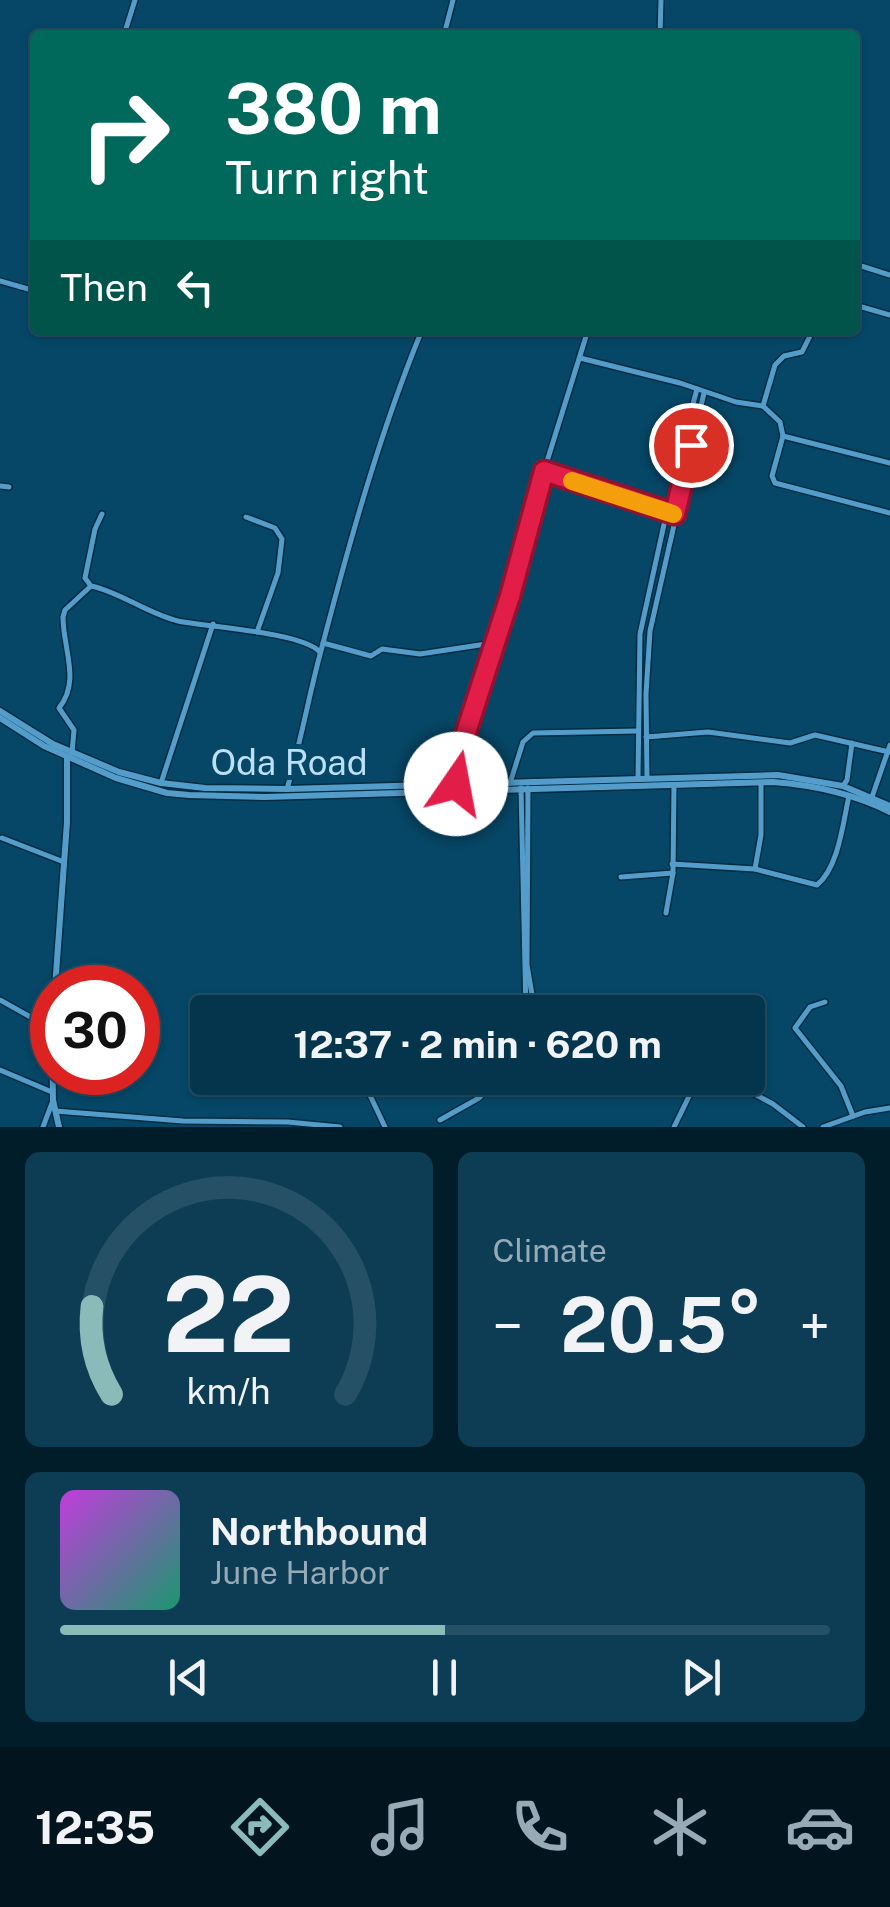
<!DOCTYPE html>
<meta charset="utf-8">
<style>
:root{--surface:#04354d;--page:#0d3d54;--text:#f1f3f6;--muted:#97abb6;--line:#255065;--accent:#8bbbb9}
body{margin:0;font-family:"Public Sans",sans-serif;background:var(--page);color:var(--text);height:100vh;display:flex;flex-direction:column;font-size:38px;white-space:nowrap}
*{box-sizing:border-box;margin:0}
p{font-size:32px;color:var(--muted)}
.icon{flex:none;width:55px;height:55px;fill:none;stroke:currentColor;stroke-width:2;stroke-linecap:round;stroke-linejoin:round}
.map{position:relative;height:1127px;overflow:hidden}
.side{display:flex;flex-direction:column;gap:25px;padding:25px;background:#021d2a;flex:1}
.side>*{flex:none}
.top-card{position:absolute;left:30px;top:30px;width:830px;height:305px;border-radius:10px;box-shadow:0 2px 8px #0004,0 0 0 2px var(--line);background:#00695c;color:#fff;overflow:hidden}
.speed{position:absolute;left:30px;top:965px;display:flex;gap:20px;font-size:50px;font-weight:700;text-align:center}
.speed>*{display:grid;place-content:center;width:130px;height:130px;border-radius:50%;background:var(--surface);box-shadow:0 2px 8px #0004,0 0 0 2px var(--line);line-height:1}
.speed .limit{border:15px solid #d22;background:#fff;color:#111}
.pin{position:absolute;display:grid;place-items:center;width:85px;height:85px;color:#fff;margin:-42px;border:5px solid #fff;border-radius:50%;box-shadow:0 2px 10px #0007}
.me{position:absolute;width:110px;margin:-55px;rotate:12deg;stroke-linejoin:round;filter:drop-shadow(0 0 8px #0008)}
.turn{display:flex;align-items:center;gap:35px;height:210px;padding:0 30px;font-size:45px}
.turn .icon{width:130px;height:130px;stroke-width:2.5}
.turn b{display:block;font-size:70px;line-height:85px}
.then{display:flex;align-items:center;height:95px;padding:0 30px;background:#0003;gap:20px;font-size:38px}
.big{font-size:75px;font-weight:700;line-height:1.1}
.side .tile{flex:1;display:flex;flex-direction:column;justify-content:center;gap:15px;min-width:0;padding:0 35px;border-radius:15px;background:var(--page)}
.side .dial{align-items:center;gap:0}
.dial svg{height:260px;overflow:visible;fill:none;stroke:var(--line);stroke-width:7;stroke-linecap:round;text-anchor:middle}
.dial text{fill:var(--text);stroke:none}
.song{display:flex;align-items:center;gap:30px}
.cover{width:120px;height:120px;border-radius:15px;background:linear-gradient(135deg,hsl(290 70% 55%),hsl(160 70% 35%))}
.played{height:10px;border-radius:5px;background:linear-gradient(90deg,var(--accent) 50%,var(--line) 50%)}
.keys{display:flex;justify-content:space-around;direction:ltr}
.heat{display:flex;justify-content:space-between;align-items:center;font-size:55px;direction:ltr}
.side .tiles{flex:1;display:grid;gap:25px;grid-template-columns:1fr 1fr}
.tile:last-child{grid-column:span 2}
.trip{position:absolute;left:190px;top:995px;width:575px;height:100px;border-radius:10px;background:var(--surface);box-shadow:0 2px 8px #0004,0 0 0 2px var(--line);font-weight:700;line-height:100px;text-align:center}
.tabs{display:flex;height:160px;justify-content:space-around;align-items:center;background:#02151f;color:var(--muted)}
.tabs .icon{width:70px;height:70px}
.tabs .active{color:var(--accent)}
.tabs b{font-size:45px;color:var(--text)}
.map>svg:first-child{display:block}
</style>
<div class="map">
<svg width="890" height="1127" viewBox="0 0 890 1127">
<rect width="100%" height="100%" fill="#064767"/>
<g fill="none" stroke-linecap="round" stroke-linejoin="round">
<defs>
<g id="minor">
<path d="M 124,35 L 135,0"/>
<path d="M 444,35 L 453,0"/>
<path d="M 660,35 L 661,0"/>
<path d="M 855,264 L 890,275"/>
<path d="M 0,281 L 35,291"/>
<path d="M 855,305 L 890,315"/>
<path d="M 580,358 L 680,383 L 736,402 L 763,406 L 780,422 L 783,436 L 772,476 L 775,483 L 890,513"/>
<path d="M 763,406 L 775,365 L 784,356 L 802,352 L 813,330"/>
<path d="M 783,436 L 890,463"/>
<path d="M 545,471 L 667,512"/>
<path d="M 0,486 L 9,487"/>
<path d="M 102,514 L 95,529 L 85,578 L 91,586 C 118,591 148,614 178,621 C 207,627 302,632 320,652"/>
<path d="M 246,517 L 275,528 L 282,539 L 278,573 L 257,632"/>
<path d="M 323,643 L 371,656 L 382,649 L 420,654 L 493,643"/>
<path d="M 646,737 L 708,732 L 790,743 L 815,735 L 889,752"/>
<path d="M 72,753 L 74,730 L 59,708 C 81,681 63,649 63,617 L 65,610 L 91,586"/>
<path d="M 638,778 L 640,634 L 679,456 L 697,389"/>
<path d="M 647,778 L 646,694 L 650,631 L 704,393"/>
<path d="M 161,783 L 213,624"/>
<path d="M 510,783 L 523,742 L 533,733 L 638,731"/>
<path d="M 456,784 L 460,751 L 510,596 L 544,471 L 588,330"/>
<path d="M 843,786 L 847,780 L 852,743"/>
<path d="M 521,788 L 526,1012"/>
<path d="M 528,788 L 527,965 L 535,1012"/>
<path d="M 287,789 C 301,742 309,694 322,647 C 350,540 380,432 422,330"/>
<path d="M 872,797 L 890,745"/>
<path d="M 2,838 L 64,862"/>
<path d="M 672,864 L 755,869 L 817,885 C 839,867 843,822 849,796"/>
<path d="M 755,869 L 761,835 L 761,783"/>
<path d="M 621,877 L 673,873"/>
<path d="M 666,913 L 673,873 L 674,785"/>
<path d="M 0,1000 L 52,1029"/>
<path d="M 825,1002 L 810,1007 L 795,1028 L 841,1086 L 853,1116"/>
<path d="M 0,1070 L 52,1092"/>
<path d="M 375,1078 L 369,1084 L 368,1091 L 385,1127"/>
<path d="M 725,1078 L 773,1104 L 803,1127"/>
<path d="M 55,1111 L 183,1121 L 288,1122 L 340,1127"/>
<path d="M 440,1120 L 479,1098 L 485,1091 L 484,1078"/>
<path d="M 43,1127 L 52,1103"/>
<path d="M 674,1127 L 698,1078"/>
<path d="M 823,1127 L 865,1112 L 890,1108"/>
</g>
<g id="tertiary">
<path d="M 0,711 L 53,744 L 119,772 L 161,783 L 205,788 L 287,789 L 778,775 L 843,786 L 890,806"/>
<path d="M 0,718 L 44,746 L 116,778 L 167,793 L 189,795 L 265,797 L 773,782 C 813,785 854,794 890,812"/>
<path d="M 55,988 L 67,822 L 67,758"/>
<path d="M 52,1020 L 53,1100 L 59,1127"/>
</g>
</defs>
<!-- minor casing -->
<use href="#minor" stroke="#012c42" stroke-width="8"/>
<!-- tertiary casing -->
<use href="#tertiary" stroke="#012c42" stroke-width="9"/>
<!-- minor -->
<use href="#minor" stroke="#549dcb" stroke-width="5"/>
<!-- tertiary -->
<use href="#tertiary" stroke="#549dcb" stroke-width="6"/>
</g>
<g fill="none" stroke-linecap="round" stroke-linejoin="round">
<defs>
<path id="route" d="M 456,784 L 460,751 L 510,596 L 544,471 L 675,514 L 691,445"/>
</defs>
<!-- route casing -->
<use href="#route" stroke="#92132f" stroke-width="25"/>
<!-- route -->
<use href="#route" stroke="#e11d48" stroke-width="18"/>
<!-- slow -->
<path stroke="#f59e0b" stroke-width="18" d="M 572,481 L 673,514"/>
</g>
<g text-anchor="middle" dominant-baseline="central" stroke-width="10" stroke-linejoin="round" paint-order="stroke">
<!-- street labels -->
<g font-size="35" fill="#bde0f9" stroke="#064767">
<text x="289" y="762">Oda Road</text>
</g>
</g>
</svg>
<div class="speed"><div class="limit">30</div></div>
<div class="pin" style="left:691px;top:445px;background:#d93025"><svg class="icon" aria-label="arrive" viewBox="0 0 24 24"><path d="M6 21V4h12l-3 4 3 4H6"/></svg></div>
<svg class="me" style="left:456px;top:784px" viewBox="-20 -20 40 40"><circle r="19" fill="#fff"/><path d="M0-13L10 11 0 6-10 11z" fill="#e11d48"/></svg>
<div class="trip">12:37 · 2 min · 620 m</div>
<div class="top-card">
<div class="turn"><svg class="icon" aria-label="right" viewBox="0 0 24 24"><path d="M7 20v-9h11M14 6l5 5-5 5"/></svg><div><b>380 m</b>Turn right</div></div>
<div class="then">Then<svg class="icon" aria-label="left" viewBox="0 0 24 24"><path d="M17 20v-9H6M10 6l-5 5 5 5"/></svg></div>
</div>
</div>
<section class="side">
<div class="tiles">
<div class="tile dial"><svg viewBox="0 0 100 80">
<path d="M14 69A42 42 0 1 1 86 69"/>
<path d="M14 69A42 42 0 0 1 8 42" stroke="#8bbbb9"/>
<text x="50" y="56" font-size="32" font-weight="700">22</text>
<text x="50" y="72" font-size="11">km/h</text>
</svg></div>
<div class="tile"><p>Climate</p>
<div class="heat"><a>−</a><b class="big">20.5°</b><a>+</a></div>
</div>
<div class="tile">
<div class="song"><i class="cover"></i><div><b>Northbound</b><p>June Harbor</p></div></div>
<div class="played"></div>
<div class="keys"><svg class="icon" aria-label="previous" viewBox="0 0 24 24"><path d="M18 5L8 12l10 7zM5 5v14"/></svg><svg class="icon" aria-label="pause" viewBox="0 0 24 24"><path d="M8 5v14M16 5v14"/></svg><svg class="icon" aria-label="next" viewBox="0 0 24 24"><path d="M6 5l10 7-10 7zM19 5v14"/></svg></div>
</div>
</div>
</section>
<nav class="tabs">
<b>12:35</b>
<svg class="icon active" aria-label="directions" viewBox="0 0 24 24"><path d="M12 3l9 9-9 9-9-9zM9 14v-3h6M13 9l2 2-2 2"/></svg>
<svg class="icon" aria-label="music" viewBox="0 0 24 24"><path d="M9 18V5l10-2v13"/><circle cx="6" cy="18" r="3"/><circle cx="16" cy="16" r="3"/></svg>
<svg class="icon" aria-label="phone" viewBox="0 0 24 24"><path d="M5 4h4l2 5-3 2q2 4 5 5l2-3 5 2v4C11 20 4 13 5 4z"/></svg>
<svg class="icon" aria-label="climate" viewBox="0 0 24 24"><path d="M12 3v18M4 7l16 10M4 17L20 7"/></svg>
<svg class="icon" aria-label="car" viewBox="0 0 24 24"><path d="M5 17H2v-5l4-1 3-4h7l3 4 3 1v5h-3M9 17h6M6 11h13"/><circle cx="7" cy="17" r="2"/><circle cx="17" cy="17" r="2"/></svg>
</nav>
